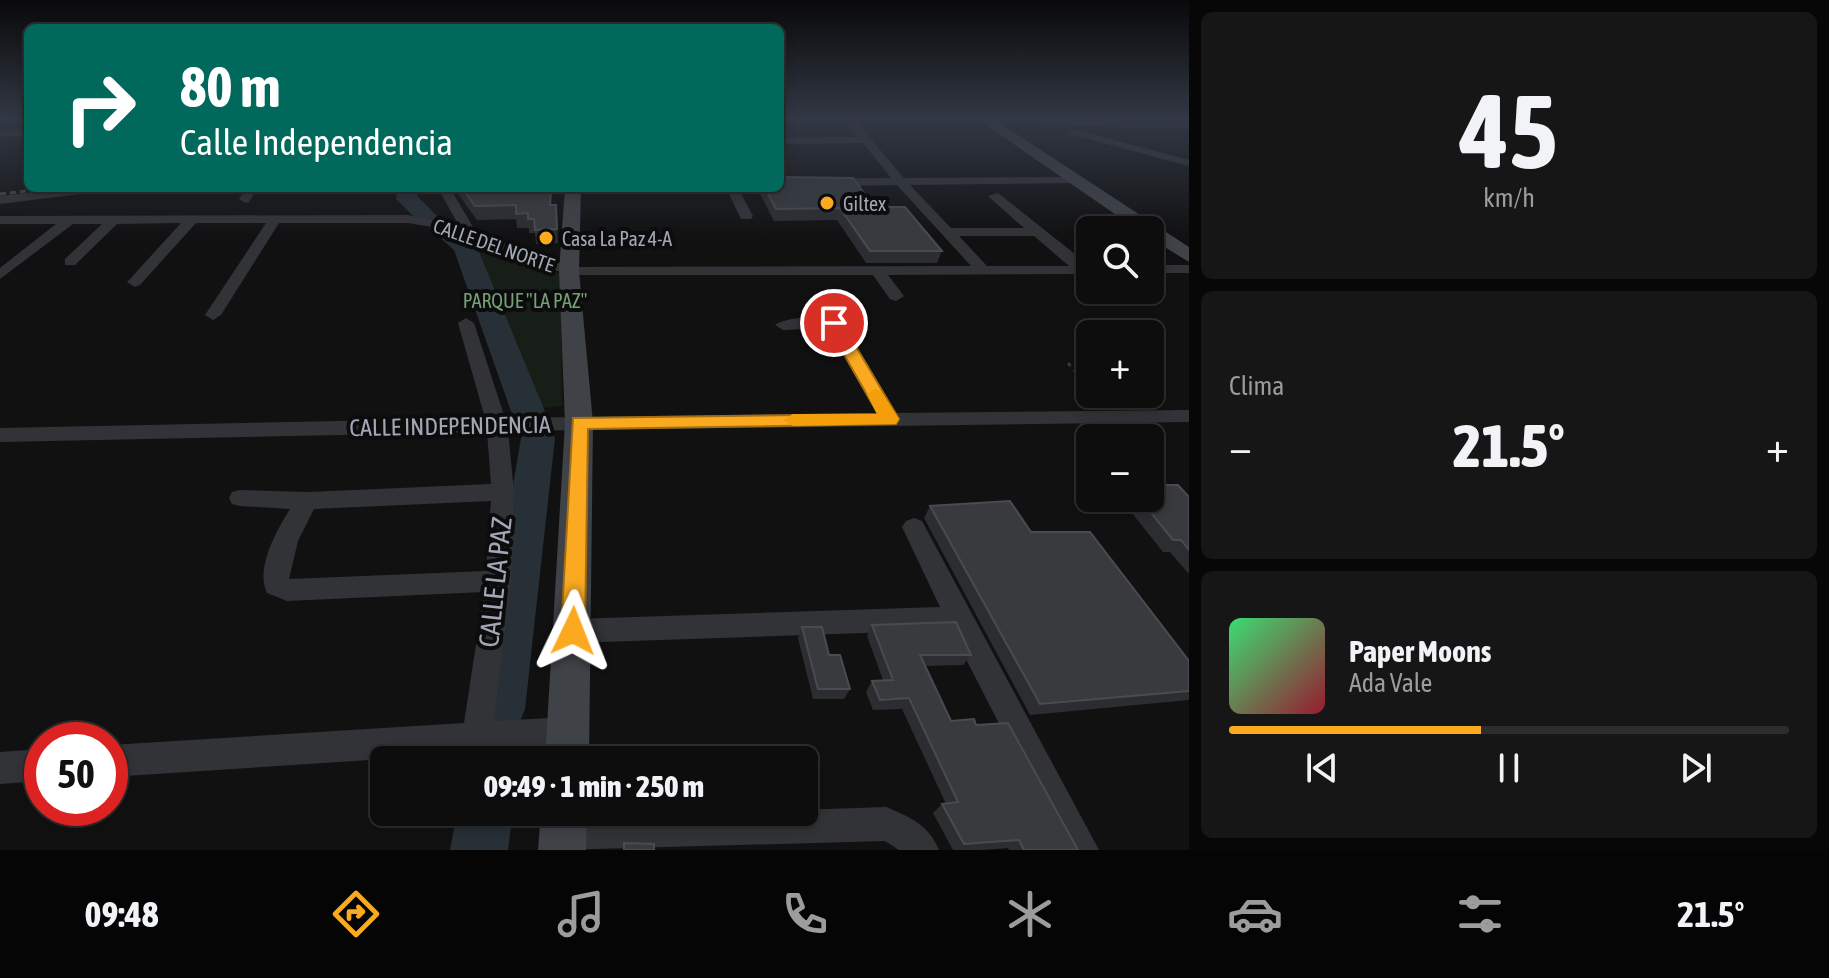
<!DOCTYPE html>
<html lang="es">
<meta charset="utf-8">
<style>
:root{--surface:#0d0d0e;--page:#161617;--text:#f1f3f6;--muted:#9a9c9e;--line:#2d2d2e;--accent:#fbaa20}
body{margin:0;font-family:"Asap Condensed",sans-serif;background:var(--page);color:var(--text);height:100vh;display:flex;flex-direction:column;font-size:30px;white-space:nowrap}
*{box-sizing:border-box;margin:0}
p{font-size:26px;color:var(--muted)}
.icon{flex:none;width:44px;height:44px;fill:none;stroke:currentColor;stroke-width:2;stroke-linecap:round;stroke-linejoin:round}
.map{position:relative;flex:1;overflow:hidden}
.drawer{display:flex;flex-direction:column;gap:12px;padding:12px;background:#070708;width:640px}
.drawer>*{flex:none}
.banner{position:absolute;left:24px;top:24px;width:760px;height:168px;border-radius:12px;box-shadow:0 4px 12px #0003,0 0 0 2px var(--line);background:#00695c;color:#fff;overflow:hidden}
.controls{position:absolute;left:1076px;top:216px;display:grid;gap:16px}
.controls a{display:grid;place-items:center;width:88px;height:88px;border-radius:12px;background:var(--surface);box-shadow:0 4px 12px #0003,0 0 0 2px var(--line);font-size:40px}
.speed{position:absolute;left:24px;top:722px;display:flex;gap:16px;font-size:40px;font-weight:700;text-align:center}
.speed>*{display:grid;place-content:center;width:104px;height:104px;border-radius:50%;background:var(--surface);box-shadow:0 4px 12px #0003,0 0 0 2px var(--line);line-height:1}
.speed .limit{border:12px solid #d22;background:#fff;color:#111}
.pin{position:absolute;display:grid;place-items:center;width:68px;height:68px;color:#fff;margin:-34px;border:4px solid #fff;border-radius:50%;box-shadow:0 2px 8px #0007}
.me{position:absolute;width:88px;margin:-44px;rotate:2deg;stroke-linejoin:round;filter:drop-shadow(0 0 6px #0008)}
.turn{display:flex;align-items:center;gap:28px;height:168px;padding:0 24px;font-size:36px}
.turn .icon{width:104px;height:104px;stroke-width:2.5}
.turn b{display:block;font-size:56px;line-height:68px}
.big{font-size:60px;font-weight:800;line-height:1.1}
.drawer .widget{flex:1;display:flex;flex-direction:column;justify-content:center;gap:12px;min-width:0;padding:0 28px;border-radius:12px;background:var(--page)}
.drawer .dial{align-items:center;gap:0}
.dial b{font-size:104px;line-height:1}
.song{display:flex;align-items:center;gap:24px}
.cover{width:96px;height:96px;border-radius:12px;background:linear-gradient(135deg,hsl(140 70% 55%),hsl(350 70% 35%))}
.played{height:8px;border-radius:4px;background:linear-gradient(90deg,var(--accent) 45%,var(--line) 45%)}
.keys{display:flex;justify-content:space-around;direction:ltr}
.heat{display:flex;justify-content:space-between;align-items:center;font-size:44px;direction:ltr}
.trip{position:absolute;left:370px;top:746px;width:448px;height:80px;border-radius:12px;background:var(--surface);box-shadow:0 4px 12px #0003,0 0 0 2px var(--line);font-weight:800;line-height:80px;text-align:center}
.dock{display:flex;height:128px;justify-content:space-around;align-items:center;background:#050506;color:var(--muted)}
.dock .icon{width:56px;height:56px}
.dock .selected{color:var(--accent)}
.dock b{font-size:36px;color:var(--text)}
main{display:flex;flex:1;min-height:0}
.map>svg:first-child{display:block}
</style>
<main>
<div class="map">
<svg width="1189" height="850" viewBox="0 0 1189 850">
<rect width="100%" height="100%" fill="#111112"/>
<!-- green -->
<path fill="#171d17" d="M 465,240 L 561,274 L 562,406 L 527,410 Z"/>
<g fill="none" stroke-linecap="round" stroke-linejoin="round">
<!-- river -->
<g fill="#273036" fill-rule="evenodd">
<path d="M 397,188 L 417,188 L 418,197 L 437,216 L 434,221 L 418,221 L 396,199 Z"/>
<path d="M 440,221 L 448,223 L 477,247 L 546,414 L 541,422 L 529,425 L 517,422 L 512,414 L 454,250 L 429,228 Z"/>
<path d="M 538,426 L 550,430 L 555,438 L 525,709 L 518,727 L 500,734 L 482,727 L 475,709 L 521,438 L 526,430 Z"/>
<path d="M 457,812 L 513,812 L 508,850 L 450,850 Z"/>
</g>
<!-- path -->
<path stroke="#373a3e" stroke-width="3" stroke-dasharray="4 5" stroke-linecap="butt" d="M 1068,363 L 1090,388"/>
<!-- street -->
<g fill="#313337" fill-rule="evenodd">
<path d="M 843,118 L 853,118 L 904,178 L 1078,177 L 1080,179 L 1074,183 L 910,185 L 951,228 L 1024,228 L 988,196 L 998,193 L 1090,266 L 1090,274 L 888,275 L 904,296 L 896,301 L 890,299 L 873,275 L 569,275 L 438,228 L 408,223 L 279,223 L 221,315 L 213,320 L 205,315 L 266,223 L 196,223 L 140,285 L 135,287 L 127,282 L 130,279 L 181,223 L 117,224 L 75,265 L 65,265 L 65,259 L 102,224 L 73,224 L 0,279 L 0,268 L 56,224 L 0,224 L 0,216 L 408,215 L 459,226 L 438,188 L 450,188 L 476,232 L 571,267 L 971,266 L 897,185 L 780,187 L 780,179 L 891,178 L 863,143 L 780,144 L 780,138 L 858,137 ZM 959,236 L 1034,236 L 1069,266 L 987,266 Z"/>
<path d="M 908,118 L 1189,123 L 1189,129 L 913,121 Z"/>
<path d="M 1073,129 L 1189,160 L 1189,166 L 1069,134 Z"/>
<rect x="0" y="130" width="28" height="6"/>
<path d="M 67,188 L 103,188 L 97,192 L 0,204 L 0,196 Z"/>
<path d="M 246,188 L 258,188 L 249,202 L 245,203 L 239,199 Z"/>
<path d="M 726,188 L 738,188 L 753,216 L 751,219 L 741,219 Z"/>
<rect x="1150" y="265" width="39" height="8"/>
<path d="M 466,318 L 474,323 L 505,418 L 877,413 L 829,328 L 783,330 L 775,325 C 786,316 831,314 842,323 L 896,413 L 1189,410 L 1189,422 L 508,431 L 514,492 L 511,581 L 494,721 L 568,717 L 579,721 L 583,732 L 579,743 L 568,747 L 110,777 L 110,745 L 464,723 L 484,592 L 287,601 L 267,593 C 255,568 277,530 290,509 L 240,506 L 232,504 L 229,498 L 232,492 L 240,490 L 308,492 L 491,484 L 487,432 L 0,442 L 0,428 L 485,418 L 458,323 ZM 491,501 L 486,571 L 289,579 L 298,541 L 314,509 Z"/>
<path d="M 914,518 L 922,521 L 1099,850 L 1064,850 L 951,630 L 573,643 L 563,640 L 560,631 L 563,622 L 573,619 L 940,607 L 902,527 L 906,521 Z"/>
<path d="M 42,749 L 42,781 L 0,784 L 0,752 Z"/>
<path d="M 886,807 C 910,817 929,825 939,850 L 899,850 L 885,841 L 559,850 L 551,847 L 546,835 L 551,823 L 563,818 Z"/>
</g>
<!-- secondary -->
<g fill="#3f4247" fill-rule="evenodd">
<path d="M 976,118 L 992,118 L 1189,247 L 1189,262 L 1150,238 L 1150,230 L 1138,230 Z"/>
<path d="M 565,188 L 581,188 L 579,271 L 593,423 L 589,760 L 545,760 L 565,423 L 559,271 Z"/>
<path d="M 541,812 L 587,812 L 586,850 L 538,850 Z"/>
</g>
<!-- rail -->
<path stroke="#44474c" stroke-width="3" stroke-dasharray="6 4" stroke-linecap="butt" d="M 0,194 L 53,188"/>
</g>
<!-- wall -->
<g fill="#2c2d30">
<path d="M 454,188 L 552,188 L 551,205 L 556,205 L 558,243 L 536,244 L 535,233 L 529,233 L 529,228 L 517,228 L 516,219 L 477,220 Z"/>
<path d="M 757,188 L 780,188 L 874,207 L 942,251 L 937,263 L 866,263 L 837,220 L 774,221 Z"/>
<path d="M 1189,497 L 1189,574 L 1170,552 L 1163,552 L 1120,498 Z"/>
<path d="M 930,506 L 1031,532 L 1189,661 L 1189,700 L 1030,715 L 924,518 Z"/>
<path d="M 872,625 L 971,655 L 963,665 L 925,666 L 951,721 L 976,725 L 1078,850 L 1009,850 L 1008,848 L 983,850 L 953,850 L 933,813 L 942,804 L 946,804 L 902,709 L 873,710 L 866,692 L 872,681 L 883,680 L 867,636 Z"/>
<path d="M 802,627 L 829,655 L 850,689 L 844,699 L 813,699 L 798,638 Z"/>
</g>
<!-- building -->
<g fill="#383a3e" stroke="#494b51" stroke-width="2">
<path d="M 780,177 L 853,178 L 874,207 L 905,207 L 942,251 L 870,251 L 840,208 L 776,209 L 765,188 L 780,188 Z"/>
<path d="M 462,188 L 551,188 L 550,205 L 556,205 L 557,229 L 535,230 L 534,219 L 528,219 L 528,213 L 516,214 L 516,205 L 475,206 Z"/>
<path d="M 1150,485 L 1178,485 L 1189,497 L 1189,550 L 1181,540 L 1173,540 L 1139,498 L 1150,498 Z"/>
<path d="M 1010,501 L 1031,532 L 1090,532 L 1189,661 L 1189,691 L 1040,704 L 930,506 Z"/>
<path d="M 956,622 L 971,655 L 920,655 L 951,721 L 974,719 L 976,725 L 1008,723 L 1078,850 L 1024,850 L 1019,840 L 964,844 L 942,804 L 958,802 L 909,698 L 880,700 L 872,681 L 893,680 L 872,625 Z"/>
<path d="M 802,627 L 822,627 L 829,655 L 840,655 L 850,689 L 818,689 Z"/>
<path d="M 624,843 L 654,844 L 654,850 L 624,850 Z"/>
</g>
<!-- sky -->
<linearGradient id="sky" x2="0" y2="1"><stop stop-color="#09090a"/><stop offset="0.5" stop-color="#323844"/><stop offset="1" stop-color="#323844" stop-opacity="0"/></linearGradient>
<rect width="1189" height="237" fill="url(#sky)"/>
<!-- route -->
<path fill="#fbaa20" stroke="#a36e15" stroke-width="2" d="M 829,319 L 842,323 L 899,419 L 896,424 L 588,429 L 585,631 L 582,639 L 573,642 L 564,639 L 561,631 L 573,418 L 878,414 L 826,323 Z"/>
<!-- slow -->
<path fill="#f59e0b" d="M 875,389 L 881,391 L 899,419 L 896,424 L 793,426 L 783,420 L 793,414 L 877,414 L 867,394 Z"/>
<!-- markers -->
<g fill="#fbaa20" stroke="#0c0c0d" stroke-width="3">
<circle cx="827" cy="203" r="8"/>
<circle cx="546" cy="238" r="8"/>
</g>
<g text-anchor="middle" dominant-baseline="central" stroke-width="8" stroke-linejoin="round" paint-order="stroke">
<!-- far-poi labels -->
<g font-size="20" fill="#a1a7b4" stroke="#0c0c0d" text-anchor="start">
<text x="843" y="203">Giltex</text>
<text x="562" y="238">Casa La Paz 4-A</text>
</g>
<!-- far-street labels -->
<g font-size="20" fill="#a1a7b4" stroke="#0c0c0d">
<text transform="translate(494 245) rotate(19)">CALLE DEL NORTE</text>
</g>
<!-- far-park labels -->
<g font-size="20" fill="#77a078" stroke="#0c0c0d">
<text x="525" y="300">PARQUE "LA PAZ"</text>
</g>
<!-- street labels -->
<g font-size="24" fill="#a1a7b4" stroke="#0c0c0d">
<text transform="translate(450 426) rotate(-1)">CALLE INDEPENDENCIA</text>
</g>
<!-- near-street labels -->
<g font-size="28" fill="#a1a7b4" stroke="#0c0c0d">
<text transform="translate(495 582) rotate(-84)">CALLE LA PAZ</text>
</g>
</g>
</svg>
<div class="controls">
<a><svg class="icon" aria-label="search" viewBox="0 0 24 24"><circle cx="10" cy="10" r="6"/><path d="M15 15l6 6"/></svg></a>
<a>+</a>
<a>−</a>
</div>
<div class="speed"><div class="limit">50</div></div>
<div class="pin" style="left:834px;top:323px;background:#d93025"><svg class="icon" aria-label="arrive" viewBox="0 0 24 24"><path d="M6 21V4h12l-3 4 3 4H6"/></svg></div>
<svg class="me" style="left:573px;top:631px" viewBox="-20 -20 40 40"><path d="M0-17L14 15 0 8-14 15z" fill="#fbaa20" stroke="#fff" stroke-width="4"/></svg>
<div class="trip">09:49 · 1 min · 250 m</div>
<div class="banner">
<div class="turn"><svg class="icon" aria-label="right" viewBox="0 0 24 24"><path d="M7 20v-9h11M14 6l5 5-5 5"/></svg><div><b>80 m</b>Calle Independencia</div></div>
</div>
</div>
<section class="drawer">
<div class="widget dial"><b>45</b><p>km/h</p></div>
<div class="widget"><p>Clima</p>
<div class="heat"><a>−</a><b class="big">21.5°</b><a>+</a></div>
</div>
<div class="widget">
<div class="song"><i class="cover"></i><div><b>Paper Moons</b><p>Ada Vale</p></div></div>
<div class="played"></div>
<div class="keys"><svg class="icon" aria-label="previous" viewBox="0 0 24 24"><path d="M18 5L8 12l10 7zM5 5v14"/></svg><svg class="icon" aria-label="pause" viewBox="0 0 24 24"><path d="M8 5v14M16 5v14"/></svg><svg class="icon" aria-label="next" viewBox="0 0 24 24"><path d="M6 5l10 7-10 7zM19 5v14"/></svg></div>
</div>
</section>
</main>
<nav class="dock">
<b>09:48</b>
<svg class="icon selected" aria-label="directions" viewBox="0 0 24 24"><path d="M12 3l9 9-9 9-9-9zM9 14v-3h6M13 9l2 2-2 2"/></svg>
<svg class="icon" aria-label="music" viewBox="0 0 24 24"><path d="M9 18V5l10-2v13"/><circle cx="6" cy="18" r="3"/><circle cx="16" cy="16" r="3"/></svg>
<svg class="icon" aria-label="phone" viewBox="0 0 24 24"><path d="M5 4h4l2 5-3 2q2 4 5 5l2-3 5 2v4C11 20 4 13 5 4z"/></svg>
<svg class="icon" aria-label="climate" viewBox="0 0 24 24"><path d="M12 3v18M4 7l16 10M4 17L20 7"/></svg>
<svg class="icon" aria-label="car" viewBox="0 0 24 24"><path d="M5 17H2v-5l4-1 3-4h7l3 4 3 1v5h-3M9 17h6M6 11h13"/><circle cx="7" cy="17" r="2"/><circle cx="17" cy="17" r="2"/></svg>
<svg class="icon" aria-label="filters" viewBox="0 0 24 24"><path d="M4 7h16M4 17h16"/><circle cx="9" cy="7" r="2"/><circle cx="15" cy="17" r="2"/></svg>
<b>21.5°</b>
</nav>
